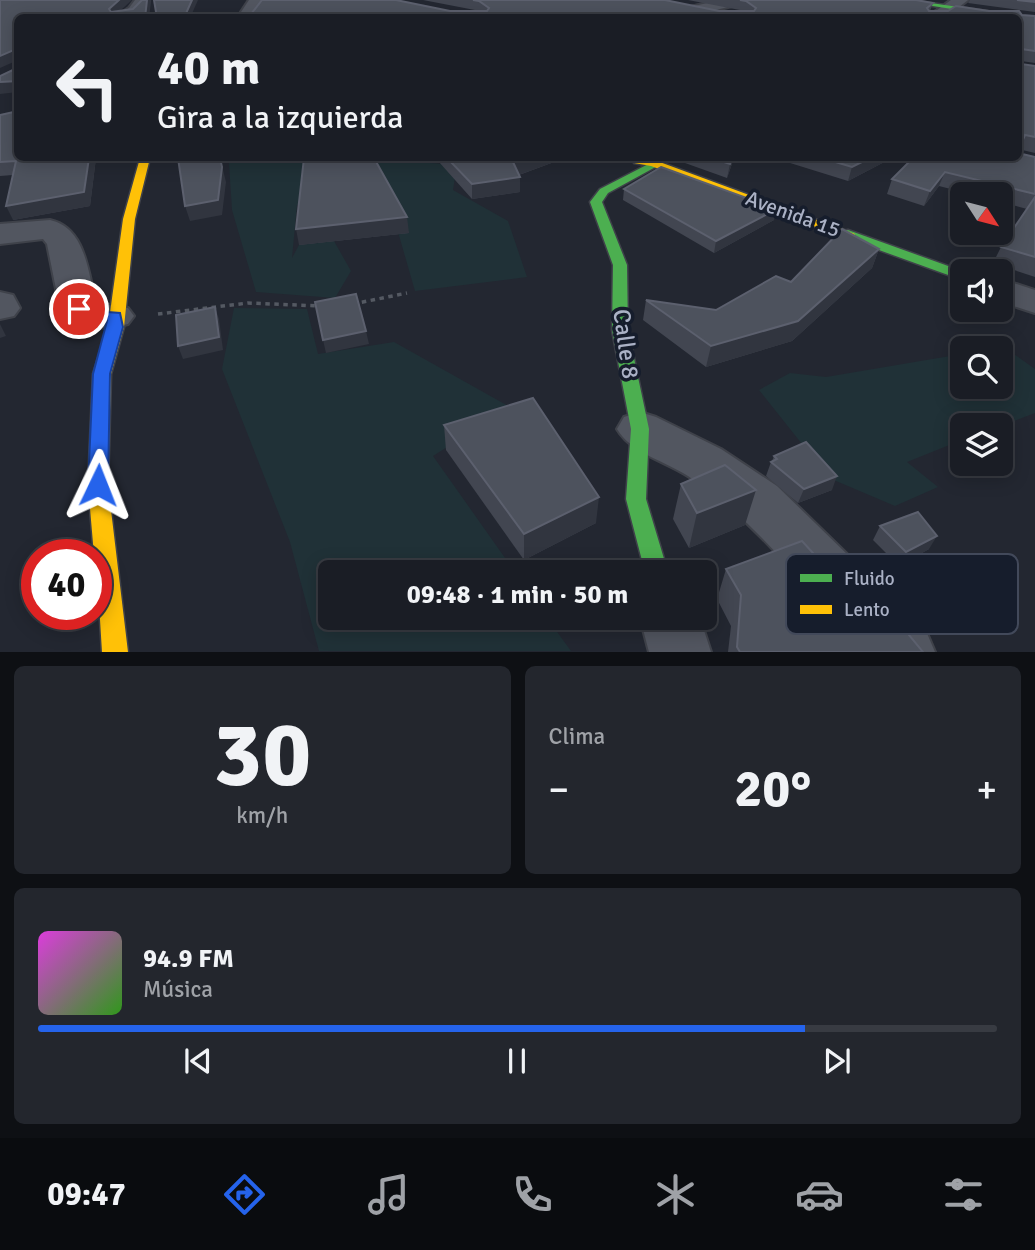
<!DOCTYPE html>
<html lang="es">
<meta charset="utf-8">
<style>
:root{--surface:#1a1d25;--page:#23262d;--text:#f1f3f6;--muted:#9fa2a7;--line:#383b42;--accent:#2563eb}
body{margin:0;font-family:Signika,sans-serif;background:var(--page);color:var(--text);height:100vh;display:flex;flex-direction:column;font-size:26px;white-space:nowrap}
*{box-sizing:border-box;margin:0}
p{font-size:23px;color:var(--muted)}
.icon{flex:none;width:38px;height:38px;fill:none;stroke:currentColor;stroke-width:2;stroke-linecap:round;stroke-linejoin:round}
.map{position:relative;height:652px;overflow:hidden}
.details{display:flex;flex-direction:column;gap:14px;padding:14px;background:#0e1014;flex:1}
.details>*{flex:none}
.top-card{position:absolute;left:14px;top:14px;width:1008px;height:147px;border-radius:10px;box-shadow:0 4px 18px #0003,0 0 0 2px var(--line);background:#1a1d25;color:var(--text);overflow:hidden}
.needle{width:46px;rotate:126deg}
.buttons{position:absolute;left:950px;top:182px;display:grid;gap:14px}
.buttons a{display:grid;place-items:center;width:63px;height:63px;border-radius:10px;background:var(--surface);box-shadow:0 4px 18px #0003,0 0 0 2px var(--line);font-size:35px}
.speed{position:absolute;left:21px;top:539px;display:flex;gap:14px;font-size:35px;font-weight:700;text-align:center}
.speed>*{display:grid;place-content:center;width:91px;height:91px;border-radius:50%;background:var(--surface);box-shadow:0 4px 18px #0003,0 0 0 2px var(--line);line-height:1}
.speed .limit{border:10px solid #d22;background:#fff;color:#111}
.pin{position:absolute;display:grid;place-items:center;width:60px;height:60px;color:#fff;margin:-30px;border:4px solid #fff;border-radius:50%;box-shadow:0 2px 7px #0007}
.me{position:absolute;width:77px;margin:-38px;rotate:2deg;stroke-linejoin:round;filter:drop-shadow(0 0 5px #0008)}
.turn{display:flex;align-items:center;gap:24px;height:147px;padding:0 28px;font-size:32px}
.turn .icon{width:91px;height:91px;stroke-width:2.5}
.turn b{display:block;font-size:49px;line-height:60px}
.big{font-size:52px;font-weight:700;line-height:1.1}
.details .widget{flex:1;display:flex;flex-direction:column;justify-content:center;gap:10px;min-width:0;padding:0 24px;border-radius:10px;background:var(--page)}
.details .dial{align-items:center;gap:0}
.dial b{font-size:91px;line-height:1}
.song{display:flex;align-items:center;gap:21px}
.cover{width:84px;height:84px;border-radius:10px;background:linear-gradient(135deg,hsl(300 70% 55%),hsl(110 70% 35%))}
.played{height:7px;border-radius:4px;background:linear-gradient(90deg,var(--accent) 80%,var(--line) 80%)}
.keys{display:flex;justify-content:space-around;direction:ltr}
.heat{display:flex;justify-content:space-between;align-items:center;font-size:38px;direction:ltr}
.details .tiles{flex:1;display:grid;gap:14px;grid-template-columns:1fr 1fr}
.widget:last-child{grid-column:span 2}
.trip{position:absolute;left:318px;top:560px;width:399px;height:70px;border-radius:10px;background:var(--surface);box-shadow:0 4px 18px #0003,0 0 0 2px var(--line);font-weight:700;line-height:70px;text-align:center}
.tab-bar{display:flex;height:112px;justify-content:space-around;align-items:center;background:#0a0c0f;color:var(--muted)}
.tab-bar .icon{width:49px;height:49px}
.tab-bar .selected{color:var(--accent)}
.tab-bar b{font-size:32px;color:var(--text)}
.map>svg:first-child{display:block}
</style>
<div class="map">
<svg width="1035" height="652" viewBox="0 0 1035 652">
<rect width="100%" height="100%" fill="#232731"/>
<!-- green -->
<g fill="#203137">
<path d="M 232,158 L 370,158 L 365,173 L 297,205 L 292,258 L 299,245 L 334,241 L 351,271 L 335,298 L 256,292 L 232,210 L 229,163 Z"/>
<path d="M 377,159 L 457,165 L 453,190 L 508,221 L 527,277 L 415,291 Z"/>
<path d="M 234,308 L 307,309 L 318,354 L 394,342 L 510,407 L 433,456 L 515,572 L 331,572 L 331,618 L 547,618 L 571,651 L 319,651 L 290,542 L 222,369 Z"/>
<path d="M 1004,347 L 1035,369 L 1035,413 L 1001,426 L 962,425 L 962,440 L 907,462 L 938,487 L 895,506 L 829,478 L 759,390 L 790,373 L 826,377 L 962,354 L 962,387 L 1001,387 L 1001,348 L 996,348 Z"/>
</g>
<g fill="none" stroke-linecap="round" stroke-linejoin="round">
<defs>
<g id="street">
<path d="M 135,0 L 149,0 C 139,17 133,18 114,18 L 129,8 Z"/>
<path d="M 249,0 L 263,0 L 253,18 L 237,18 Z"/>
<path d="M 720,0 L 746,0 L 744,3 L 684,18 L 654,18 L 656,15 Z"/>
<path d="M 951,0 L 968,0 L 945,18 L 926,18 Z"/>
<path d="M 50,220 C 86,228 88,273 96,303 L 128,308 L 134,316 L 128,324 C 105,330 76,331 60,309 L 47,244 L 43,239 L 0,244 L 0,224 Z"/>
<path d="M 1001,279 L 1035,290 L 1035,313 L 1001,302 Z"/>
<path d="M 0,292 L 13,295 L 20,308 L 14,316 L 0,319 Z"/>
<path d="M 640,412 L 656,417 L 721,449 L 777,486 L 926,631 L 935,652 L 863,652 C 808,590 757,521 688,476 C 665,461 631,453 617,429 L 624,417 Z"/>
<path d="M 640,618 L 700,618 L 711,652 L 649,652 Z"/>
</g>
<g id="fast">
<path d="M 894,0 L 910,0 L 1035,18 L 1035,22 Z"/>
<path d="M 660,158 L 672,158 L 608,193 L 602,202 L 627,265 L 628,330 L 649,429 L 646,499 L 668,572 L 645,572 L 626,499 L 631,429 L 612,330 L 613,265 L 590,202 L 600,189 Z"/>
<path d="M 848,230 L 962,271 L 962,280 L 843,237 L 843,231 Z"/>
</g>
<g id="slow">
<path d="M 140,158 L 150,158 L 135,219 L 124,327 L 111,374 L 108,485 L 128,652 L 102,652 L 96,555 L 94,555 L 88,485 L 93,374 L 108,327 L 123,219 Z"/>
<path d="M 638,158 L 657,161 L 855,234 L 853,237 L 843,237 L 651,166 L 634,163 L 634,159 Z"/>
</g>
</defs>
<!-- street casing -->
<use href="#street" stroke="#3f424a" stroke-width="4"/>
<!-- fast casing -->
<use href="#fast" stroke="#3f424a" stroke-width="3"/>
<!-- slow casing -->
<use href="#slow" stroke="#3f424a" stroke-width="3"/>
<!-- path -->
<g stroke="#545962" stroke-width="3.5" stroke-dasharray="4.5 4.5" stroke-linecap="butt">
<path d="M 353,304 L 407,293"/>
<path d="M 158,314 L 248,303 L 320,306"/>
</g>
<!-- street -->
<use href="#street" fill="#525660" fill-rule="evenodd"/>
<!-- fast -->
<use href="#fast" fill="#4caf50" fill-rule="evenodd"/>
<!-- slow -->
<use href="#slow" fill="#ffc107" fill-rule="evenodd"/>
</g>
<!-- wall -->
<g fill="#424651">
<path d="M 423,0 L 665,0 L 719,11 L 745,11 L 688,0 L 916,0 L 933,3 L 930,11 L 989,11 L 1035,16 L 1035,63 L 1021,61 L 1021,64 L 1035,66 L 1035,153 L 1018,149 L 1018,18 L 248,18 L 480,11 Z"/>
<path d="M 970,0 L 1035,0 L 1035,12 L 968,3 Z"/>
<path d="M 0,115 L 18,158 L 96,158 L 90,206 L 13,220 L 13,175 L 0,176 Z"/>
<path d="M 1035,157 L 1035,277 L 993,263 L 1001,247 L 1027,209 L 1001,202 L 1001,194 L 970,194 L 939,186 L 924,206 L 887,194 L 892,179 Z"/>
<path d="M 304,158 L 565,158 L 519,175 L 520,192 L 472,199 L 439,162 L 374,158 L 409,233 L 299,245 Z"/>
<path d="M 685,158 L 734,158 L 727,178 L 685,163 Z"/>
<path d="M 774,158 L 892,158 L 848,181 Z"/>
<path d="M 624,189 L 774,220 L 714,253 L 623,200 Z"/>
<path d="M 879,249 L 872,268 L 792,341 L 706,367 L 643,320 L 646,300 L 716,310 Z"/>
<path d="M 444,425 L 596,523 L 524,560 L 446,450 Z"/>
<path d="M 774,456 L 832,490 L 798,503 L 766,476 L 771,462 L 772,461 Z"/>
<path d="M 681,484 L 745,525 L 689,548 L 673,519 Z"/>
<path d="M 880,526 L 929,549 L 899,566 L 873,540 Z"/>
<path d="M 726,569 L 878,624 L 923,652 L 728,652 L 731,626 L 717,599 Z"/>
</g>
<!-- shaded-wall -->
<g fill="#31353f">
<path d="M 119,0 L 132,0 L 112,18 L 109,9 Z"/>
<path d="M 147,0 L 151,0 L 151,2 L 149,18 L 145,18 Z"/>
<path d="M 192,0 L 198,0 L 190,18 L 184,18 Z"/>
<path d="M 16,49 L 18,60 L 0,68 L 0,56 Z"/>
<path d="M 18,81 L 18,92 L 0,94 L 0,82 Z"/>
<path d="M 89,158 L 96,158 L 90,206 L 13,220 L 6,206 Z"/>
<path d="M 220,158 L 226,182 L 222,215 L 190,221 L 185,206 Z"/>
<path d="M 526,158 L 565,158 L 513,177 L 513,162 Z"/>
<path d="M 732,158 L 734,158 L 727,178 L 730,164 Z"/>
<path d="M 870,158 L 892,158 L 848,181 L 852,167 Z"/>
<path d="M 945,172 L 939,186 L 924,206 L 930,191 Z"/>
<path d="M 520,177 L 520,192 L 472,199 L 472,184 Z"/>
<path d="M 777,209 L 774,220 L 714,253 L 716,241 Z"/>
<path d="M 407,217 L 409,233 L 299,245 L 296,229 Z"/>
<path d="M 879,249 L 872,268 L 792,341 L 706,367 L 711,346 Z"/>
<path d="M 215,307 L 219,319 L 223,350 L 183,359 L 178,346 Z"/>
<path d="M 0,324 L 6,336 L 0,338 Z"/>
<path d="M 366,331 L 369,344 L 326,353 L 323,340 Z"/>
<path d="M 837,476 L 832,490 L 798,503 L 804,489 Z"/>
<path d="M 756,490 L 745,525 L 689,548 L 697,513 Z"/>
<path d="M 599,497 L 596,523 L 524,560 L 524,534 Z"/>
<path d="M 937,536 L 929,549 L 899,566 L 906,552 Z"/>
</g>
<!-- building -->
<g fill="#4d525d" stroke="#5c606e" stroke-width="2">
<path d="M 0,0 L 119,0 L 109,9 L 111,12 L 133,9 L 142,0 L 147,0 L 145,18 L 18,18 L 18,81 L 0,82 L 0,76 L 15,69 L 16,49 L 0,56 Z"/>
<path d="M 154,0 L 192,0 L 184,18 L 157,18 Z"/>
<path d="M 262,0 L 396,0 L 450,11 L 487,11 L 489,8 L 479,1 L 473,0 L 665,0 L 719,11 L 754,11 L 756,8 L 746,1 L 740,0 L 916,0 L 933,3 L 927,8 L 929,11 L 948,11 L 956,6 L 989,11 L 1019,11 L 1022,15 L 1035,16 L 1035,51 L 1021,49 L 1021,64 L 1035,66 L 1035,137 L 1025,135 L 1022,142 L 1018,142 L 1018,18 L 248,18 Z"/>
<path d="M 1017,0 L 1035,0 L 1035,2 Z"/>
<path d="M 18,111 L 18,158 L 89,158 L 84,192 L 6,206 L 16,161 L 0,162 L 0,115 Z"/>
<path d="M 1018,153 L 1035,157 L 1035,194 L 945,172 L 930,191 L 892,179 L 913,158 L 1018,158 Z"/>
<path d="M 178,158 L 220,158 L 222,167 L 218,200 L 185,206 Z"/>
<path d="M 304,158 L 374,158 L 407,217 L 296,229 Z"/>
<path d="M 447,158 L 526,158 L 513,162 L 520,177 L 472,184 Z"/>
<path d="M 712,158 L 732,158 L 730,164 Z"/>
<path d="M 822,158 L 870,158 L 852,167 Z"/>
<path d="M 661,167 L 777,209 L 716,241 L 624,189 Z"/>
<path d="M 1035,197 L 1035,257 L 1001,247 Z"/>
<path d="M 842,229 L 879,249 L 798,321 L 711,346 L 646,300 L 716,310 L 776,276 L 791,282 Z"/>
<path d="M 356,294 L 366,331 L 323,340 L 315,302 Z"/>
<path d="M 215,307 L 219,337 L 178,346 L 176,315 Z"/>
<path d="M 533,398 L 599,497 L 524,534 L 444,425 Z"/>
<path d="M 806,442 L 837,476 L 804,489 L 771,462 L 777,459 L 774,456 Z"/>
<path d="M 725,465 L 756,490 L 697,513 L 681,484 Z"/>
<path d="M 918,512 L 937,536 L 906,552 L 880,526 Z"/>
<path d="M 802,541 L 878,624 L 900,624 L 923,652 L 740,652 L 737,647 L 741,595 L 726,569 Z"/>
</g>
<!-- route -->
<path fill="#2563eb" stroke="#184099" stroke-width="2" d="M 79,305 L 94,311 L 120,313 L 123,327 L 110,374 L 108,485 L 105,491 L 98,493 L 91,491 L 88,485 L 93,374 L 107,321 C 93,321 81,320 72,309 L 74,306 Z"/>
<g text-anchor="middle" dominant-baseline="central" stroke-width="7" stroke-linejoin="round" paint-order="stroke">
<!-- far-street labels -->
<g font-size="21" fill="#aab1c5" stroke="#161d2c">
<text transform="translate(793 214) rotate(20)">Avenida 15</text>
</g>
<!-- street labels -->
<g font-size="24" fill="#aab1c5" stroke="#161d2c">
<text transform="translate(626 344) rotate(82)">Calle 8</text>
</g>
</g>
<!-- legend -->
<rect x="786" y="554" width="232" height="80" rx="10" fill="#161d2c" stroke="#42495a" stroke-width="2"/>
<rect x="800" y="574" width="32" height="8" fill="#4caf50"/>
<rect x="800" y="605" width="32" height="9" fill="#ffc107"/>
<g font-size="19" fill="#aab1c5">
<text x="844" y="585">Fluido</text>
<text x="844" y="616">Lento</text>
</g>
</svg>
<div class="buttons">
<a><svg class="needle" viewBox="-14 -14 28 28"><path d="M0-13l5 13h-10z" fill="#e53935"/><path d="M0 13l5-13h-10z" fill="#9fa2a7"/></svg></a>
<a><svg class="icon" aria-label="sound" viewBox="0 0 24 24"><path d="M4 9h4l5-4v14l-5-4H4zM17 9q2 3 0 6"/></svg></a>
<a><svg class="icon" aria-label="search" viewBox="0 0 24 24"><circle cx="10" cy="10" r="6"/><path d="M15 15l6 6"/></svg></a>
<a><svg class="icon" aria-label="layers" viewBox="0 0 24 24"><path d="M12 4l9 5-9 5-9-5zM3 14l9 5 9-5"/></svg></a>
</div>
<div class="speed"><div class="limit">40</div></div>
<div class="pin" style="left:79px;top:309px;background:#d93025"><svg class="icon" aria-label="arrive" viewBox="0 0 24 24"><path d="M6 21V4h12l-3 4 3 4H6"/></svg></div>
<svg class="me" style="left:98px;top:485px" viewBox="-20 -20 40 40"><path d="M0-17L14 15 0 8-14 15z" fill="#2563eb" stroke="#fff" stroke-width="4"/></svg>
<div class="trip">09:48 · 1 min · 50 m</div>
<div class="top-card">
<div class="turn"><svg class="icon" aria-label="left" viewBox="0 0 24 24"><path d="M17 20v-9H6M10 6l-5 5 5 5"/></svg><div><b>40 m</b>Gira a la izquierda</div></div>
</div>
</div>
<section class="details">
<div class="tiles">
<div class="widget dial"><b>30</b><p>km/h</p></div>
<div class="widget"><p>Clima</p>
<div class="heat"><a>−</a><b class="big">20°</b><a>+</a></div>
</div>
<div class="widget">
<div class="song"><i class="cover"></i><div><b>94.9 FM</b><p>Música</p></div></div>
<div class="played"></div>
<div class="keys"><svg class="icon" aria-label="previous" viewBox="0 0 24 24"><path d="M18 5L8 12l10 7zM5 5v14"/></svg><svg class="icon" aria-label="pause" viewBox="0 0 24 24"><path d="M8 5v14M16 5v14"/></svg><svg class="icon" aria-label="next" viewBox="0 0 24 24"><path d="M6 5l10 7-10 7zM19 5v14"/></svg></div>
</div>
</div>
</section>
<nav class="tab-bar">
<b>09:47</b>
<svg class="icon selected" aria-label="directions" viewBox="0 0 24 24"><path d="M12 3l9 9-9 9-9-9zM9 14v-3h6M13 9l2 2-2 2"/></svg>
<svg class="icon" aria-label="music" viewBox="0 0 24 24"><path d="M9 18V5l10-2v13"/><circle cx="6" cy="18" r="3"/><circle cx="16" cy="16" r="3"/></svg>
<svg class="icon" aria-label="phone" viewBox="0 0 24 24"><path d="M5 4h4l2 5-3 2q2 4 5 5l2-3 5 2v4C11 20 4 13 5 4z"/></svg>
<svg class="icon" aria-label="climate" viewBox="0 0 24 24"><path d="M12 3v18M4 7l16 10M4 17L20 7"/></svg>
<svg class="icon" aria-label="car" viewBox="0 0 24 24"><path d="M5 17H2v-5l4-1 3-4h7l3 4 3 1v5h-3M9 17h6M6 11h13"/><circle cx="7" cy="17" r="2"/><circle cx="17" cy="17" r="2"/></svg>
<svg class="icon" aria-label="filters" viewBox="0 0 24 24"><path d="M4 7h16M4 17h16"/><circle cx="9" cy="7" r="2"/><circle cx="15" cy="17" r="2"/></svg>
</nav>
